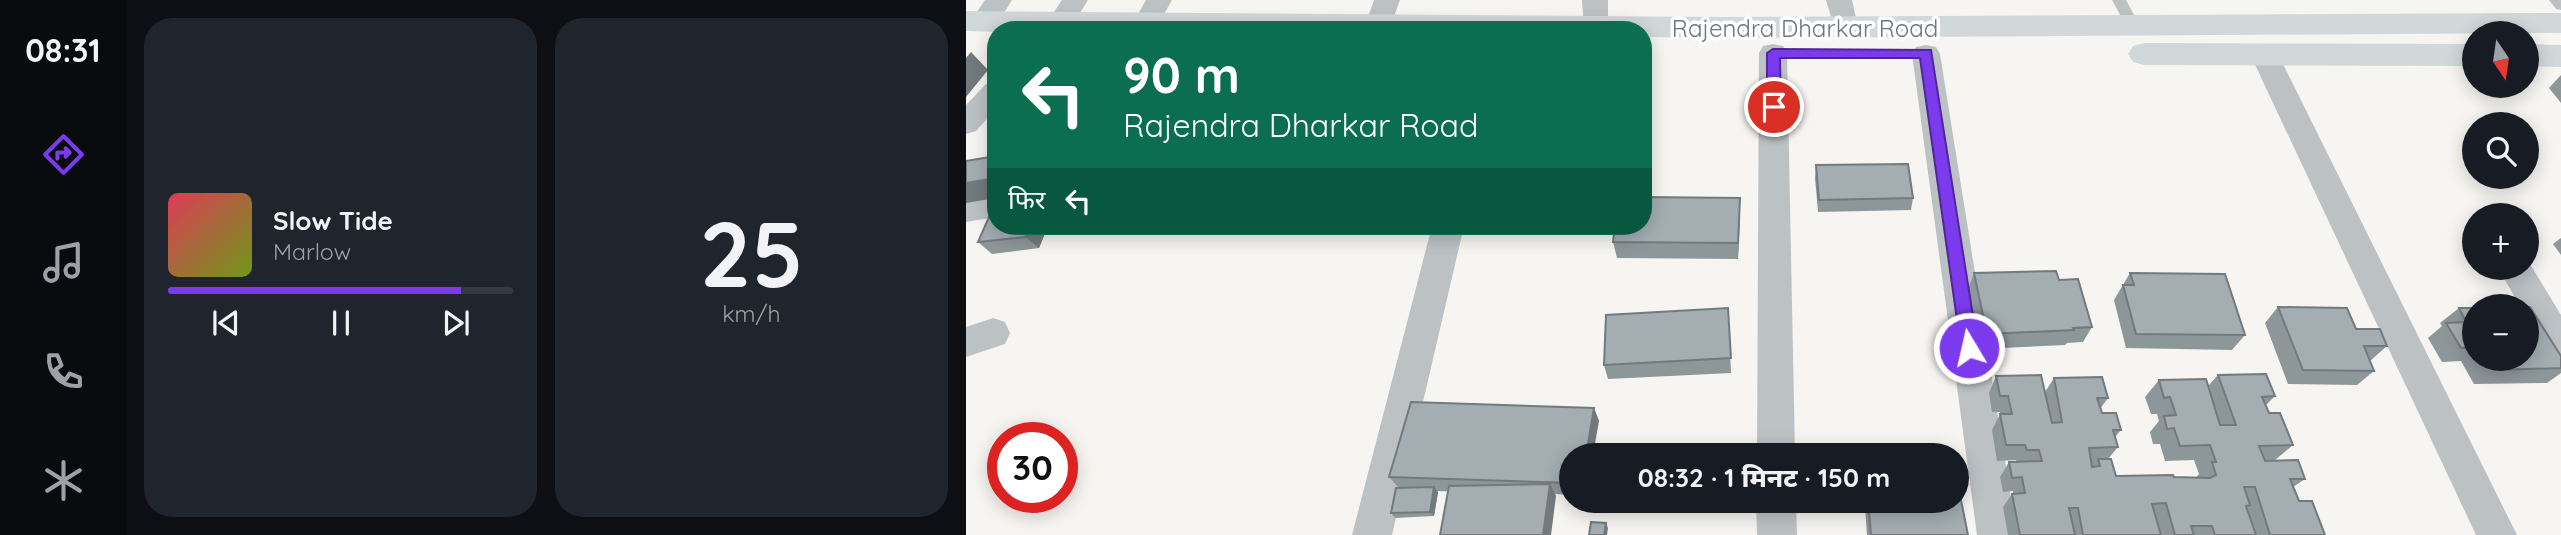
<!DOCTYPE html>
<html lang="hi">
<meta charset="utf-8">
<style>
:root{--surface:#171b24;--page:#20242c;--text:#f1f3f6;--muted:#9ea1a6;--line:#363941;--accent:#7c3aed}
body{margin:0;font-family:Quicksand,"Noto Sans Devanagari",sans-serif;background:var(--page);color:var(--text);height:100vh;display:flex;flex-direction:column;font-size:26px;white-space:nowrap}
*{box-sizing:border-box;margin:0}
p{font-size:23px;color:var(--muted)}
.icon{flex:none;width:38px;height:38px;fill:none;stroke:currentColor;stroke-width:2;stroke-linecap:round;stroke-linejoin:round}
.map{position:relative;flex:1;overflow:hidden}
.sheet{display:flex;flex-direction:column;gap:18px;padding:18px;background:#0d0f14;width:840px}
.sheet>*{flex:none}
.top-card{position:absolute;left:21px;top:21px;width:665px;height:214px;border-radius:28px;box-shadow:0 4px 18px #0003;background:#0b6e4f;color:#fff;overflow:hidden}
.needle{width:46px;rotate:167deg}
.controls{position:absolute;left:1496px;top:21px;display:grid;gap:14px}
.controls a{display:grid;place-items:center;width:77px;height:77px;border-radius:50%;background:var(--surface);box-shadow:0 4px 18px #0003;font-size:35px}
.speed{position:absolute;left:21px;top:422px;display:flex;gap:14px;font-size:35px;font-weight:700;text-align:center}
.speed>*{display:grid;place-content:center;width:91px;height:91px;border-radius:50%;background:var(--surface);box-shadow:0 4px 18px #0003;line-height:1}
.speed .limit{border:10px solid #d22;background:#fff;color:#111}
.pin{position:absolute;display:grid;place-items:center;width:60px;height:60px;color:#fff;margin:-30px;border:4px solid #fff;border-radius:50%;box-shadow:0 2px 7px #0007}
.me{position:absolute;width:77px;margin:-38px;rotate:351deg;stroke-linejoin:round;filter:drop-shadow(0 0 5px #0008)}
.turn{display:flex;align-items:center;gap:24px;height:147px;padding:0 21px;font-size:32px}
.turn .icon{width:91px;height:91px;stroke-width:2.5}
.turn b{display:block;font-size:49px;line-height:60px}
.then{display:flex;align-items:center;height:66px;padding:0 21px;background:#0003;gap:14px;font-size:26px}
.sheet .tile{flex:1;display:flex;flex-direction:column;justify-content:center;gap:10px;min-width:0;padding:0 24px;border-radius:28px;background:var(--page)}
.sheet .dial{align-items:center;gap:0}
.dial b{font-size:91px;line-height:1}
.song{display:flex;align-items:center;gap:21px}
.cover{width:84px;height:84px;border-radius:10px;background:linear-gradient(135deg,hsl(350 70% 55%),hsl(80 70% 35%))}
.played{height:7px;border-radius:4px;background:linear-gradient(90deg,var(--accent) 85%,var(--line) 85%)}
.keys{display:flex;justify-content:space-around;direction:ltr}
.sheet .tiles{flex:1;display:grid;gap:18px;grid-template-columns:repeat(2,1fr)}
.trip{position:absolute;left:593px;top:443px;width:410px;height:70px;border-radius:35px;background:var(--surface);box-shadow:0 4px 18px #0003;font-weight:800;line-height:70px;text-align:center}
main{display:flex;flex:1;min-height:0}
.dock{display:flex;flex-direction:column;width:126px;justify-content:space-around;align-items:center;background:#090b0e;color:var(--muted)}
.dock .icon{width:49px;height:49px}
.dock .on{color:var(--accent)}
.dock b{font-size:32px;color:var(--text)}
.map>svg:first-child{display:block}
</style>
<main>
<nav class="dock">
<b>08:31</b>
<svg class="icon on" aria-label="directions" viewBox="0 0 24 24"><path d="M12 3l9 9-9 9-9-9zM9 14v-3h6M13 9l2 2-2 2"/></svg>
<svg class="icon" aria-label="music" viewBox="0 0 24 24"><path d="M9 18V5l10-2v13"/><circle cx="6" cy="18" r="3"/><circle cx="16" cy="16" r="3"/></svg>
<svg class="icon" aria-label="phone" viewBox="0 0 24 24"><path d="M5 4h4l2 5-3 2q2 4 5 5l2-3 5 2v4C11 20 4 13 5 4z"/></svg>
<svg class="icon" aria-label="climate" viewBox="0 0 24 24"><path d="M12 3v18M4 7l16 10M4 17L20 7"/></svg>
</nav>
<section class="sheet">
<div class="tiles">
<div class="tile">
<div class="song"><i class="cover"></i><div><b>Slow Tide</b><p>Marlow</p></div></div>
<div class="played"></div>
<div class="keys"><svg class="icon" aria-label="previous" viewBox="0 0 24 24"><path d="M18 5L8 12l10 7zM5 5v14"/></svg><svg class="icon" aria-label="pause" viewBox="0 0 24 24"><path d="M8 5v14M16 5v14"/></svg><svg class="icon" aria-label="next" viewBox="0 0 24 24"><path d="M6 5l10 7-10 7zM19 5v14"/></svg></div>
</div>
<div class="tile dial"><b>25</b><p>km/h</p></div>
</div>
</section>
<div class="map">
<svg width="1595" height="535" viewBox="0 0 1595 535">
<rect width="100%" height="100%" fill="#f6f5f2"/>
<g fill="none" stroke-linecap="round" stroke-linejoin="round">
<!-- service -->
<g fill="#bcc2c4" fill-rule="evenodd">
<path d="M 1146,0 L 1160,0 L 1175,28 L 1173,31 L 1163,31 Z"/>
<path d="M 1583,0 L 1595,0 L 1595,10 L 1590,9 Z"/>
</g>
<!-- minor -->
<g fill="#bcc2c4" fill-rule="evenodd">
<path d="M 19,0 L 46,0 C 36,16 28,34 8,28 L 4,22 Z"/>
<path d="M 96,0 L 122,0 L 103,30 L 83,30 L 80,24 Z"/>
<path d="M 180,0 L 206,0 L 189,30 L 169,30 L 166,25 Z"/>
<path d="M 408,0 L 434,0 L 423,30 L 401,30 L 399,26 Z"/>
<path d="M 616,0 L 642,0 L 642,30 L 618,30 Z"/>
<path d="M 860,0 L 886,0 L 892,27 L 888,33 L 879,36 L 870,33 Z"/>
<path d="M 807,44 L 817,46 L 821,53 L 829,455 L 791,455 L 793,53 L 797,46 Z"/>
<path d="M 960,45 L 970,47 L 974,54 L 1051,535 L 1011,535 L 946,54 L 950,47 Z"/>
<path d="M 1298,45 L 1308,47 L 1312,54 L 1551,535 L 1510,535 L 1284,54 L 1288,47 Z"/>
<path d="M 30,81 L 30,109 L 10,131 L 0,134 L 0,105 L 20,84 Z"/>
<path d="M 30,193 L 30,217 L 0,222 L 0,198 Z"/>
<path d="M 466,226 L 498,226 L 426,535 L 386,535 Z"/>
<path d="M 1561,259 L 1595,315 L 1595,361 L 1583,357 L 1561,319 L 1561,306 L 1554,306 L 1532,268 L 1561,268 Z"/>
<path d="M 27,318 L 39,322 L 44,333 L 39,344 L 0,357 L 0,327 Z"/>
<path d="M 790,500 L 830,500 L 831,535 L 791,535 Z"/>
</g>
<!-- secondary -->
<g fill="#d1d8da" fill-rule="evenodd">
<path d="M 0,11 L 754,17 L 1595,13 L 1595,33 L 754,38 L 677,37 L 677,30 L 30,30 L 30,32 L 0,31 Z"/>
<path d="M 1178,43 L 1508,44 L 1508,66 L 1178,65 L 1167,62 L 1162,54 L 1167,46 Z"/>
<path d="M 1561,44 L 1595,45 L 1595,67 L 1561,66 Z"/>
</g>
</g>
<!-- wall -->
<g fill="#8d9699">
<path d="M 1595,75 L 1595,103 L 1583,88 Z"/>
<path d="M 850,165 L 947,198 L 945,210 L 852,212 L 849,178 Z"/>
<path d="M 774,198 L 774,215 L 772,259 L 651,258 L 647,242 Z"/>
<path d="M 30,226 L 82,226 L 73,248 L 26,254 L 12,242 Z"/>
<path d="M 1595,238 L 1595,255 L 1587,244 Z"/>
<path d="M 1008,273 L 1093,280 L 1126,327 L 1117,342 L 1101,343 L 1099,345 L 1015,349 L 1002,289 Z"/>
<path d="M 1164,273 L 1279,335 L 1266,350 L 1160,348 L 1148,300 Z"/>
<path d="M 1312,307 L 1421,346 L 1404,361 L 1408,371 L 1391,385 L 1322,384 L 1299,323 Z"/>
<path d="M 762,308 L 765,373 L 642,379 L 638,365 Z"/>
<path d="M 1493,308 L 1508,308 L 1508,359 L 1561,359 L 1595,356 L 1595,373 L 1581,383 L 1508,384 L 1495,361 L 1476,362 L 1462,338 L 1476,326 L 1474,323 Z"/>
<path d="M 1252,375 L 1309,396 L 1300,405 L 1303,413 L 1327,445 L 1309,460 L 1339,479 L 1327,487 L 1333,501 L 1359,535 L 1042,535 L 1037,507 L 1046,494 L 1047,494 L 1047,491 L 1037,492 L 1034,477 L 1043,462 L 1051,462 L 1050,460 L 1031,461 L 1026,430 L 1034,414 L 1034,412 L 1026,412 L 1023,393 L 1030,376 L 1079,392 L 1088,378 L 1142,398 L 1134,409 L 1136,413 L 1155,430 L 1149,437 L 1152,447 L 1142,459 L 1150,476 L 1230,478 L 1233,474 L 1228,460 L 1199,461 L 1194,444 L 1187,444 L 1184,432 L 1193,421 L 1191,414 L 1185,414 L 1179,397 L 1193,380 L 1242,386 Z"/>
<path d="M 628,408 L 633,421 L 606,455 L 606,495 L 589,494 L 590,496 L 471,491 L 472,492 L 468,516 L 429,518 L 425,513 L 433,488 L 423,477 Z"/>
<path d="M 901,500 L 990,500 L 1002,535 L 901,535 L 899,507 Z"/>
</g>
<!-- shaded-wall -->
<g fill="#737a7d">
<path d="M 5,52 L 22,70 L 0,97 L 0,58 Z"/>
<path d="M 30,178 L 30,198 L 0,203 L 0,183 Z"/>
<path d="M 774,198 L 774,215 L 772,259 L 772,243 Z"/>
<path d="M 64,226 L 82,226 L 73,248 L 59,237 Z"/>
<path d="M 628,408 L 633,421 L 627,455 L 620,455 Z"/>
<path d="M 584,484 L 590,496 L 585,535 L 577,535 Z"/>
<path d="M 468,487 L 472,492 L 468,516 L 464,512 Z"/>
<path d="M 640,523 L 642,528 L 641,535 L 638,535 Z"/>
</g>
<!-- building -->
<g fill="#a4aeb2" stroke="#737a7d" stroke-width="2">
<path d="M 30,156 L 30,178 L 0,183 L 0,161 Z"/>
<path d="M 942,164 L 947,198 L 853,200 L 850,165 Z"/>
<path d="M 677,197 L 774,198 L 772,243 L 647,242 L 649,226 L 677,226 Z"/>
<path d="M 30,201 L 30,226 L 64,226 L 59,237 L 12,242 Z"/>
<path d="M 1090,271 L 1093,280 L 1112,279 L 1126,327 L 1107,328 L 1108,330 L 1021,334 L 1008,273 Z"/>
<path d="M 1164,273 L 1259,274 L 1279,335 L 1170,334 L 1157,285 L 1168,285 Z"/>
<path d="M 1312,307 L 1381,308 L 1390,329 L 1414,329 L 1421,346 L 1398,346 L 1408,371 L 1337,370 Z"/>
<path d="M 1561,307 L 1564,307 L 1595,356 L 1595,368 L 1528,370 L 1522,359 L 1561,359 Z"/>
<path d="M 762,308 L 765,358 L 638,365 L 640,315 Z"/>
<path d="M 1493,308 L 1508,308 L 1508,347 L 1495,348 L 1480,323 L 1500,322 Z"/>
<path d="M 1300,374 L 1309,396 L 1296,397 L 1303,413 L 1314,413 L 1327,445 L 1293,446 L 1299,461 L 1332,460 L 1339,479 L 1324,479 L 1333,501 L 1346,501 L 1359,535 L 1304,535 L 1289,487 L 1278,487 L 1284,505 L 1280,506 L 1290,535 L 1249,535 L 1246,526 L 1225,526 L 1228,535 L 1209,535 L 1200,503 L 1186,504 L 1195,535 L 1117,535 L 1112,508 L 1103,508 L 1109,535 L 1054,535 L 1046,494 L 1059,493 L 1056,477 L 1046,478 L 1043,462 L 1076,461 L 1073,450 L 1061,450 L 1059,445 L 1040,445 L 1034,414 L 1046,414 L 1042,396 L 1034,396 L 1030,376 L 1075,375 L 1086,423 L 1096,422 L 1088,378 L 1136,377 L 1142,398 L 1131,398 L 1136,413 L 1150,413 L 1155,430 L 1147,430 L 1152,447 L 1123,448 L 1126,467 L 1134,466 L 1132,459 L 1145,459 L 1150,476 L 1207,475 L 1208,477 L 1244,478 L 1250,475 L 1246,462 L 1250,462 L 1244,445 L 1214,446 L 1208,428 L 1201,429 L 1198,416 L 1210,415 L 1204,397 L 1198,398 L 1193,380 L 1240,379 L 1254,425 L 1270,425 L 1252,375 Z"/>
<path d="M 445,402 L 628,408 L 620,455 L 606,455 L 606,483 L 423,477 Z"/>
<path d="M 584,484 L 577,535 L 474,535 L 483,486 Z"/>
<path d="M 468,487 L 464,512 L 425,513 L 430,488 Z"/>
<path d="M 990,495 L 994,495 L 1002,535 L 905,535 L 902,500 L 990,500 Z"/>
<path d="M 625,522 L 640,523 L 638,535 L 623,535 Z"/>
</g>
<!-- route -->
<path fill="#7c3aed" stroke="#51269a" stroke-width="2" d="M 807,49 L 965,50 L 1012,348 L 1009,353 L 1003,355 L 997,353 L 995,348 L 954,58 L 814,58 L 815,107 L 808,112 L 801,107 L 801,53 Z"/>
<g text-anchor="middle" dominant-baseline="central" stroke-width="7" stroke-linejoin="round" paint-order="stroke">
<!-- street labels -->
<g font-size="24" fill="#667982" stroke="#fff">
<text x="839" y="28">Rajendra Dharkar Road</text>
</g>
</g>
</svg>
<div class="controls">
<a><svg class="needle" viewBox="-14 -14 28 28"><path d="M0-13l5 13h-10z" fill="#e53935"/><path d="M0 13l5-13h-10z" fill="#9ea1a6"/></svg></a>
<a><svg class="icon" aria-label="search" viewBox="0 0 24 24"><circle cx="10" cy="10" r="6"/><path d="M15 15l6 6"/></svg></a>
<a>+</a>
<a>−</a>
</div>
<div class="speed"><div class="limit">30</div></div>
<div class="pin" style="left:808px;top:107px;background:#d93025"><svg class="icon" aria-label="arrive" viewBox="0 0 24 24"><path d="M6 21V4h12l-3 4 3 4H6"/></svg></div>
<svg class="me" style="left:1003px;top:348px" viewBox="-20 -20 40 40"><circle r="17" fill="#7c3aed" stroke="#fff" stroke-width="3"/><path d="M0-11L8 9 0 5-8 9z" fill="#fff"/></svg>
<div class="trip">08:32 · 1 मिनट · 150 m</div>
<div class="top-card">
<div class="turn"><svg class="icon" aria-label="left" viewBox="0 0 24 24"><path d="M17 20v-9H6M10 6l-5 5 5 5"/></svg><div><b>90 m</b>Rajendra Dharkar Road</div></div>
<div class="then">फिर<svg class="icon" aria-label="left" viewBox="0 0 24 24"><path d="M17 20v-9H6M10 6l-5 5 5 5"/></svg></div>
</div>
</div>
</main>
